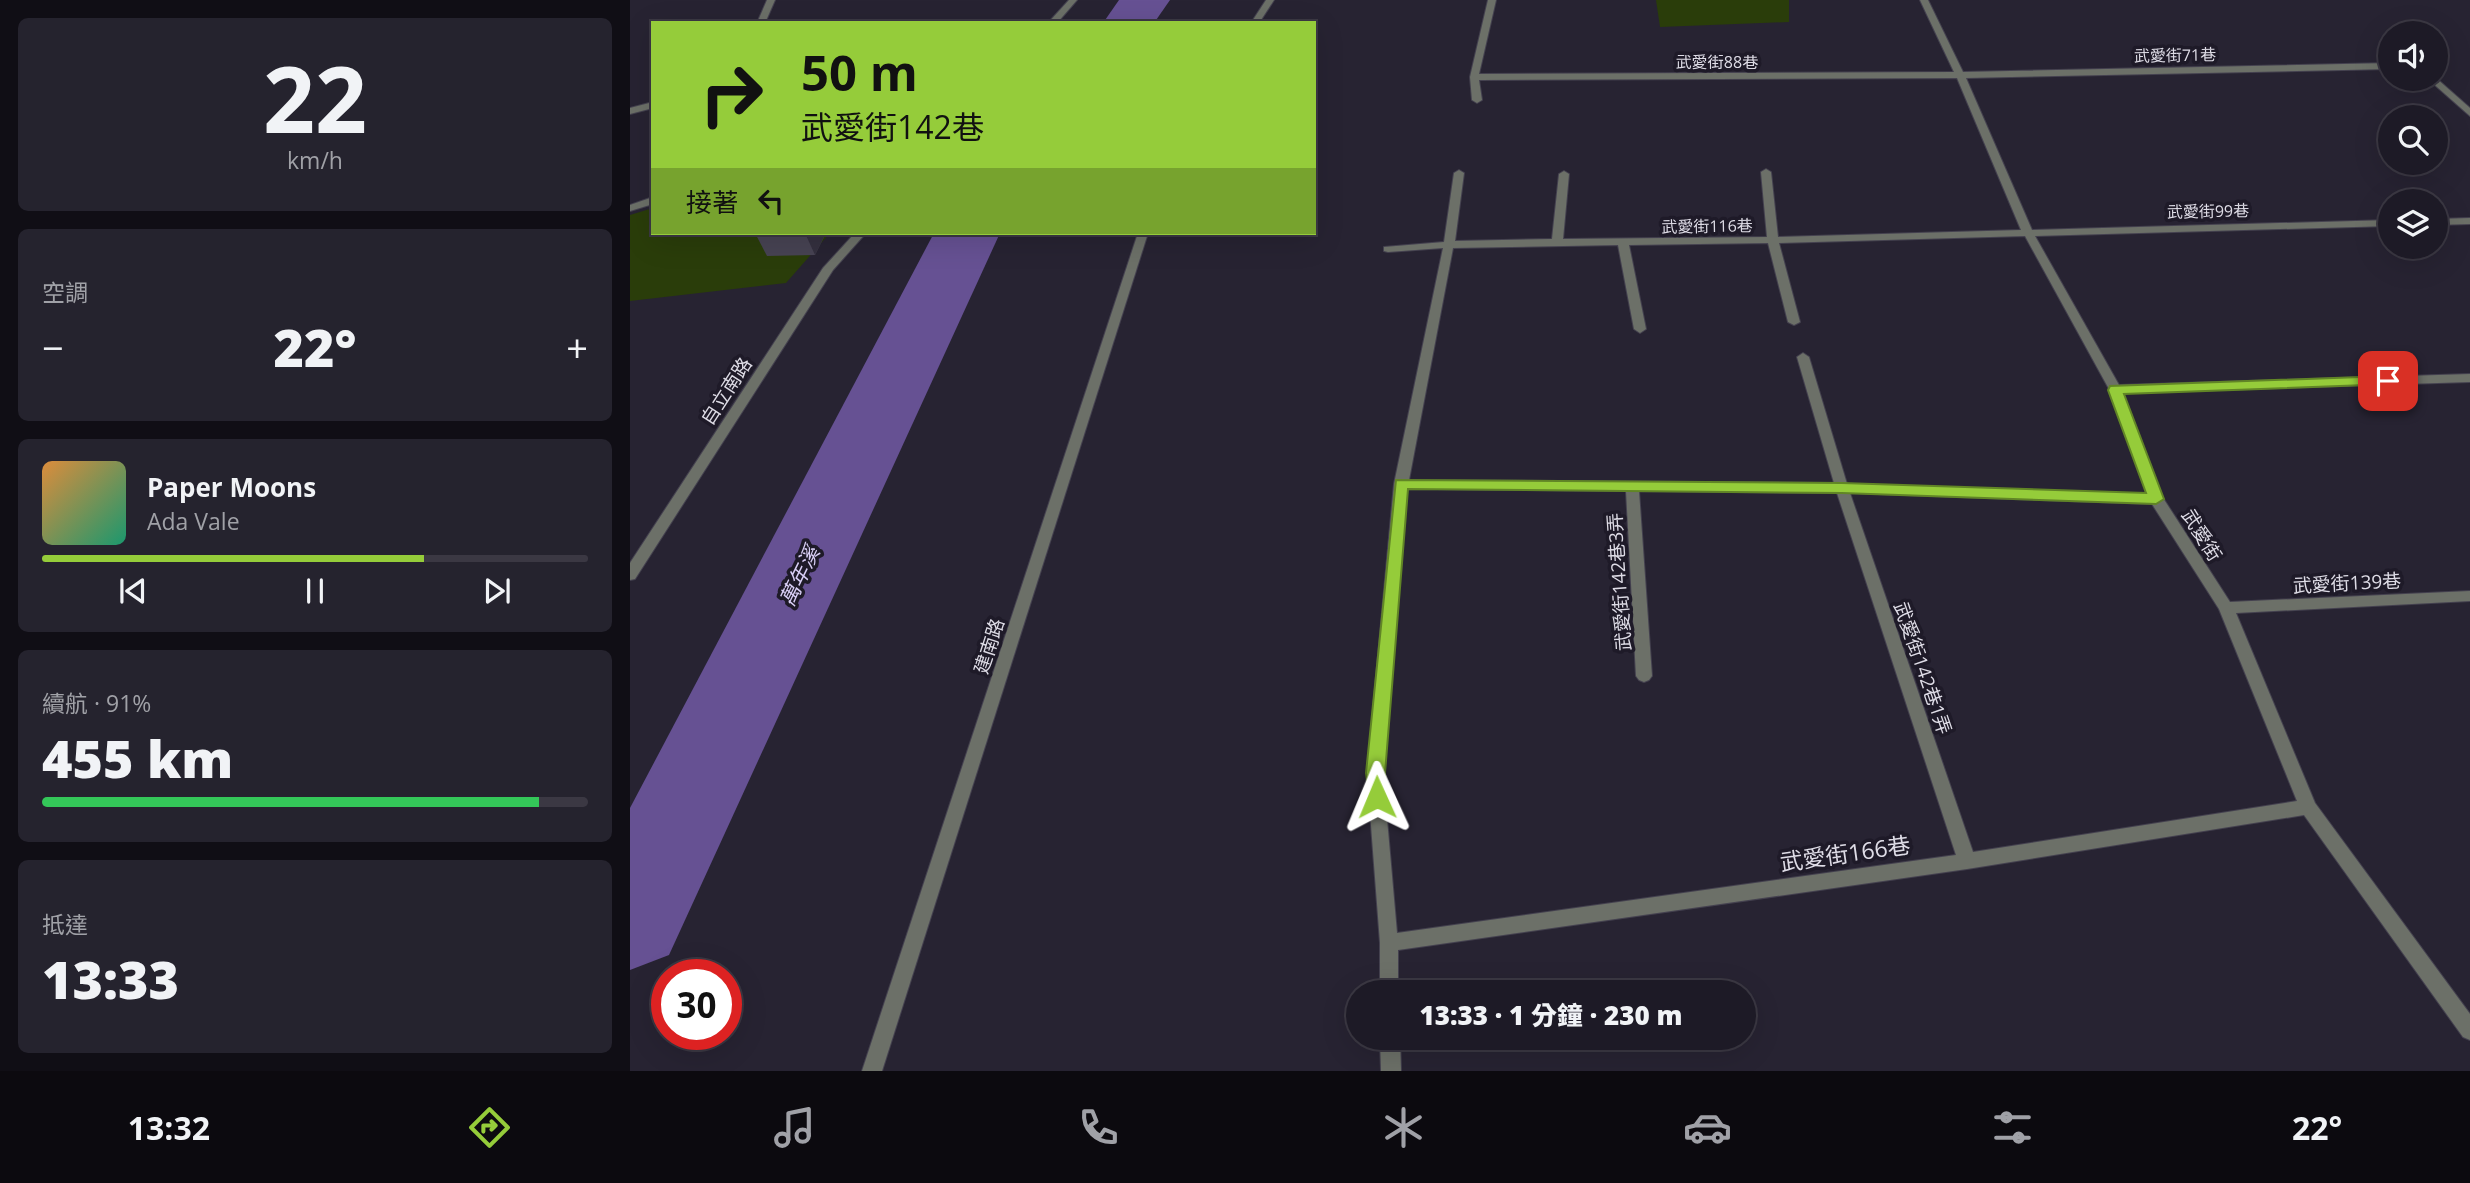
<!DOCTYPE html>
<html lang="zh-TW">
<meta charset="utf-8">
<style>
:root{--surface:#1d1a26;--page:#25232e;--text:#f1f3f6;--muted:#a0a1a7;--line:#3b3843;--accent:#95cc3a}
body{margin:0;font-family:"Open Sans","Noto Sans TC",sans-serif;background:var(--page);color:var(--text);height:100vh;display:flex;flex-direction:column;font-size:26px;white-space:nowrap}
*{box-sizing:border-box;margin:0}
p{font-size:23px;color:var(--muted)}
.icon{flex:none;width:38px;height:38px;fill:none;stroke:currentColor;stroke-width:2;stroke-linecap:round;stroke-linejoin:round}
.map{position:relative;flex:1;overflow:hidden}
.details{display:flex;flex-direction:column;gap:18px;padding:18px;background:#100e15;width:630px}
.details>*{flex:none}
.banner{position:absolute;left:21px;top:21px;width:665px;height:214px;border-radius:0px;box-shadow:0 7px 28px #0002,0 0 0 2px var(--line);background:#95cc3a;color:#111;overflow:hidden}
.fabs{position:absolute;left:1748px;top:21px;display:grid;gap:14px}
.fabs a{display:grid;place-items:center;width:70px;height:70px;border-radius:50%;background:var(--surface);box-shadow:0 7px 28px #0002,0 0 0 2px var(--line);font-size:35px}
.speed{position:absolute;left:21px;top:959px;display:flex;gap:14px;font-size:35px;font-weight:700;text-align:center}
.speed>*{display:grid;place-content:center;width:91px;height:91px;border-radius:50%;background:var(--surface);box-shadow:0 7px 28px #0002,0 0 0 2px var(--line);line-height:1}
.speed .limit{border:10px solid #d22;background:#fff;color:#111}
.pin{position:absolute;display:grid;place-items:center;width:60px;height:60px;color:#fff;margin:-30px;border-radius:14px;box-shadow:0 4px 10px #0006}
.me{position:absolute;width:77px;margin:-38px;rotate:359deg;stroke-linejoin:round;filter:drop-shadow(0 0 5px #0008)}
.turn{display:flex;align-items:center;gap:24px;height:147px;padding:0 35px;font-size:32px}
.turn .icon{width:91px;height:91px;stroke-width:2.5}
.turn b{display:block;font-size:49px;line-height:60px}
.then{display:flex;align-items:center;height:66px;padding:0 35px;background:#0003;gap:14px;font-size:26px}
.big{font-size:52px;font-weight:800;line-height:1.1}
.details .tile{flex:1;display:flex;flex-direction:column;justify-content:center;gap:10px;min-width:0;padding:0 24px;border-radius:10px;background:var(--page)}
.details .dial{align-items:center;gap:0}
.dial b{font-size:91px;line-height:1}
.song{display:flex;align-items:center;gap:21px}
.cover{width:84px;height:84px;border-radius:10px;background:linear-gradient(135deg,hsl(30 70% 55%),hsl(160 70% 35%))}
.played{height:7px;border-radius:4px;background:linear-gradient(90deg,var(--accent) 70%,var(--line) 70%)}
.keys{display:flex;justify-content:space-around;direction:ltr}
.heat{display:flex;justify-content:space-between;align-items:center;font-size:38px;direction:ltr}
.charge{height:10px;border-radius:5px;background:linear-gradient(90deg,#34c759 91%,var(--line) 0)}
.trip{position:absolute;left:716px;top:980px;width:410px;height:70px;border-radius:35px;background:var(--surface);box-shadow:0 7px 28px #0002,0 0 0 2px var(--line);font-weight:800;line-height:70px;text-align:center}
.menu{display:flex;height:112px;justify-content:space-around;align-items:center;background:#0c0a0f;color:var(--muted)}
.menu .icon{width:49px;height:49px}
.menu .current{color:var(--accent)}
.menu b{font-size:32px;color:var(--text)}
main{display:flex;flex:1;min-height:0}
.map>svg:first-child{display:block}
</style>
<main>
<section class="details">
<div class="tile dial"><b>22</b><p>km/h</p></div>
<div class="tile"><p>空調</p>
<div class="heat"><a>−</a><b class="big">22°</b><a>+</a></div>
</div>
<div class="tile">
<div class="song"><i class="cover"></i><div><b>Paper Moons</b><p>Ada Vale</p></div></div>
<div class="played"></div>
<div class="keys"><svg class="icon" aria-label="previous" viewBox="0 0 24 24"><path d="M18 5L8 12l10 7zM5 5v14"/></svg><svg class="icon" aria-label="pause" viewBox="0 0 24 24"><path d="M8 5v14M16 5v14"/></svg><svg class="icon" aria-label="next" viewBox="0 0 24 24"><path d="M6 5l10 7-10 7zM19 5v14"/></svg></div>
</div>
<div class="tile"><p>續航 · 91%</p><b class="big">455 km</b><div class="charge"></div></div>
<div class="tile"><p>抵達</p><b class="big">13:33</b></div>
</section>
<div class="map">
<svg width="1840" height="1071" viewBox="0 0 1840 1071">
<rect width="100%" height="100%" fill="#272332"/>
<!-- green -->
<g fill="#2a3d0a">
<path d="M 1026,0 L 1159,0 L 1159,22 L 1030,27 Z"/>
<path d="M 23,208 L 23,233 L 200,233 L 156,283 L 0,301 L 0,215 Z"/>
</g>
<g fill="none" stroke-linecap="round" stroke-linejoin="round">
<!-- river -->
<g fill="#665193" fill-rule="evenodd">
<path d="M 489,0 L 540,0 L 524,23 L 473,23 Z"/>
<path d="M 304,233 L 370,233 L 39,955 L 0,970 L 0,808 Z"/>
</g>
<defs>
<g id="minor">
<path d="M 137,0 L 145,0 L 135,23 L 127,23 Z"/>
<path d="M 439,0 L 447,0 L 427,23 L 418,23 Z"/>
<path d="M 636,0 L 644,0 L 629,23 L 621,23 Z"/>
<path d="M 858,0 L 866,0 L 849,74 L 1324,72 L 1290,0 L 1298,0 L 1333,72 L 1760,63 L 1760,69 L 1336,78 L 1402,230 L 1760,220 L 1760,226 L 1405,236 L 1489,385 L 1840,374 L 1840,382 L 1493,393 L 1533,498 L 1600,602 L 1840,591 L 1840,601 L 1606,613 L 1685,803 L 1840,1014 L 1840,1040 L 1833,1037 L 1674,815 L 1337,869 L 768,950 L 768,992 L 750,992 L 750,943 L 737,773 L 764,484 L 813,248 L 758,252 L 754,251 L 754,247 L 814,242 L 824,173 L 829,170 L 834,173 L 825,241 L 922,239 L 929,174 L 934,171 L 939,174 L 933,239 L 1137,237 L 1131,172 L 1136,169 L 1141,172 L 1148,237 L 1391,230 L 1327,78 L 849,80 L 852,100 L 847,103 L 842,100 L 840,77 ZM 1395,236 L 1479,389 L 1517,494 L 1217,484 L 1179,357 L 1173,353 L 1167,357 L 1204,483 L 779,480 L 823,248 L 988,245 L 1004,329 L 1010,333 L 1016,329 L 999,245 L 1138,243 L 1158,322 L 1164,325 L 1170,322 L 1149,243 ZM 777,489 L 996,491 L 1006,676 L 1009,680 L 1014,682 L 1019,680 L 1022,676 L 1009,491 L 1207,493 L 1326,855 L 767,933 L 753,773 ZM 1220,493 L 1522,504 L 1589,609 L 1667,801 L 1343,852 Z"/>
<path d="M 1806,78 L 1840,108 L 1840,116 L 1798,79 Z"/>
<path d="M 23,102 L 23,108 L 0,114 L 0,108 Z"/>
<path d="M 23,197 L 23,204 L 0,211 L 0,205 Z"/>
<path d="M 1840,218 L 1840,224 L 1806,225 L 1806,219 Z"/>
<path d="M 225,233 L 236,233 L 203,270 L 5,579 L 0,580 L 0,563 L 193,268 Z"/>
<path d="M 508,233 L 518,233 L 252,1071 L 232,1071 Z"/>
<path d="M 750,1038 L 770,1038 L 771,1071 L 751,1071 Z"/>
</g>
</defs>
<!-- minor casing -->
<use href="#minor" stroke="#44414f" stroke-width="2"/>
<!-- minor -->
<use href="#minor" fill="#6c7068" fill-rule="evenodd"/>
</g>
<!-- wall -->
<path fill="#474353" d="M 125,233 L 196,233 L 185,255 L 137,256 Z"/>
<!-- shaded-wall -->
<path fill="#34303f" d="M 175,233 L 196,233 L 185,255 Z"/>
<!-- route -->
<path fill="#95cc3a" stroke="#618526" stroke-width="2" d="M 1758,376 L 1763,378 L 1763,384 L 1494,394 L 1534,499 L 1526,504 L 1212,493 L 778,489 L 755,773 L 757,797 L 754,803 L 747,805 L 740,803 L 736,773 L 766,480 L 1212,483 L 1516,493 L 1478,390 L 1480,386 Z"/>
<g text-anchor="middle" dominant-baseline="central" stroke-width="7" stroke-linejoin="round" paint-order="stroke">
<!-- far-street labels -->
<g font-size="16" fill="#dedce6" stroke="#1e1a28">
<text transform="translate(1545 55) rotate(-1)">武愛街71巷</text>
<text x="1087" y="62">武愛街88巷</text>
<text transform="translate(1578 211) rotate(-1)">武愛街99巷</text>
<text transform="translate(1077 226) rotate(-1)">武愛街116巷</text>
</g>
<!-- street labels -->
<g font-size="19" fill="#dedce6" stroke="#1e1a28">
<text transform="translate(96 391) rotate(-57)">自立南路</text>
<text transform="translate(1572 535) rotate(58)">武愛街</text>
<text transform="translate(989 582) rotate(-94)">武愛街142巷3弄</text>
<text transform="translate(1717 583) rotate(-3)">武愛街139巷</text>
<text transform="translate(359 646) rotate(-72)">建南路</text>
<text transform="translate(1293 668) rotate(71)">武愛街142巷1弄</text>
</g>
<!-- water labels -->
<g font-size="21" font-style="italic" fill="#d9cff6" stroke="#1e1a28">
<text transform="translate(169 576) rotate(-64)">萬年溪</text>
</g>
<!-- near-street labels -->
<g font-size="23" fill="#dedce6" stroke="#1e1a28">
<text transform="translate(1215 853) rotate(-8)">武愛街166巷</text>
</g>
</g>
</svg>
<div class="fabs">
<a><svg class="icon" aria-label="sound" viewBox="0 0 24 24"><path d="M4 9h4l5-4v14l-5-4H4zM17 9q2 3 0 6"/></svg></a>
<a><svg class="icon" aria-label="search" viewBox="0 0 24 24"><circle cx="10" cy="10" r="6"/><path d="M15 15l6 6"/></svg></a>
<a><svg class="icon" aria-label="layers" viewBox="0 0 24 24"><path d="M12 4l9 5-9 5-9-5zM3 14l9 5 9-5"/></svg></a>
</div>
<div class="speed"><div class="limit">30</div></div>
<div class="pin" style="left:1758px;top:381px;background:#d93025"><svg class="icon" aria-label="arrive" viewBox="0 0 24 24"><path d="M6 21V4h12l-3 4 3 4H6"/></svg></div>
<svg class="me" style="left:747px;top:797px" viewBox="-20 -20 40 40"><path d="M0-17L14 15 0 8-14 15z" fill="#95cc3a" stroke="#fff" stroke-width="4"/></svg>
<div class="trip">13:33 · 1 分鐘 · 230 m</div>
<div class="banner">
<div class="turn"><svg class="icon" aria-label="right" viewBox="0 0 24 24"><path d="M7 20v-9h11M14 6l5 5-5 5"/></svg><div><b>50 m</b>武愛街142巷</div></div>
<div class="then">接著<svg class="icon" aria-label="left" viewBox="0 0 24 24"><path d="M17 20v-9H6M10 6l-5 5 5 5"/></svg></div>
</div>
</div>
</main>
<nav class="menu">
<b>13:32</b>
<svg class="icon current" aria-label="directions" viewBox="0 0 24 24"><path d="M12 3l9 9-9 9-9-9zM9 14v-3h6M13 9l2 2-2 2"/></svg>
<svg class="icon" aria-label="music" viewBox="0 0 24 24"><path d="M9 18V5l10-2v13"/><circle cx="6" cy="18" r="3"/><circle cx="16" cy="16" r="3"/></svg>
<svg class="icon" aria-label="phone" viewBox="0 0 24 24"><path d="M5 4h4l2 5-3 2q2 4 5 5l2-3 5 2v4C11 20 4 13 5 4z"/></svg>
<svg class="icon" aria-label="climate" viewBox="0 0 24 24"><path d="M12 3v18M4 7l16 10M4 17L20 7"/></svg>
<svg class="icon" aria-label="car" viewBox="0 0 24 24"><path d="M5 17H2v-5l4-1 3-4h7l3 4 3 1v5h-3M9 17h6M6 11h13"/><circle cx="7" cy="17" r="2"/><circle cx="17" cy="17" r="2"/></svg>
<svg class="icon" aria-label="filters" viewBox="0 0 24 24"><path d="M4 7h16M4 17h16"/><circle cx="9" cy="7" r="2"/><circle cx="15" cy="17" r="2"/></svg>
<b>22°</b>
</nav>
